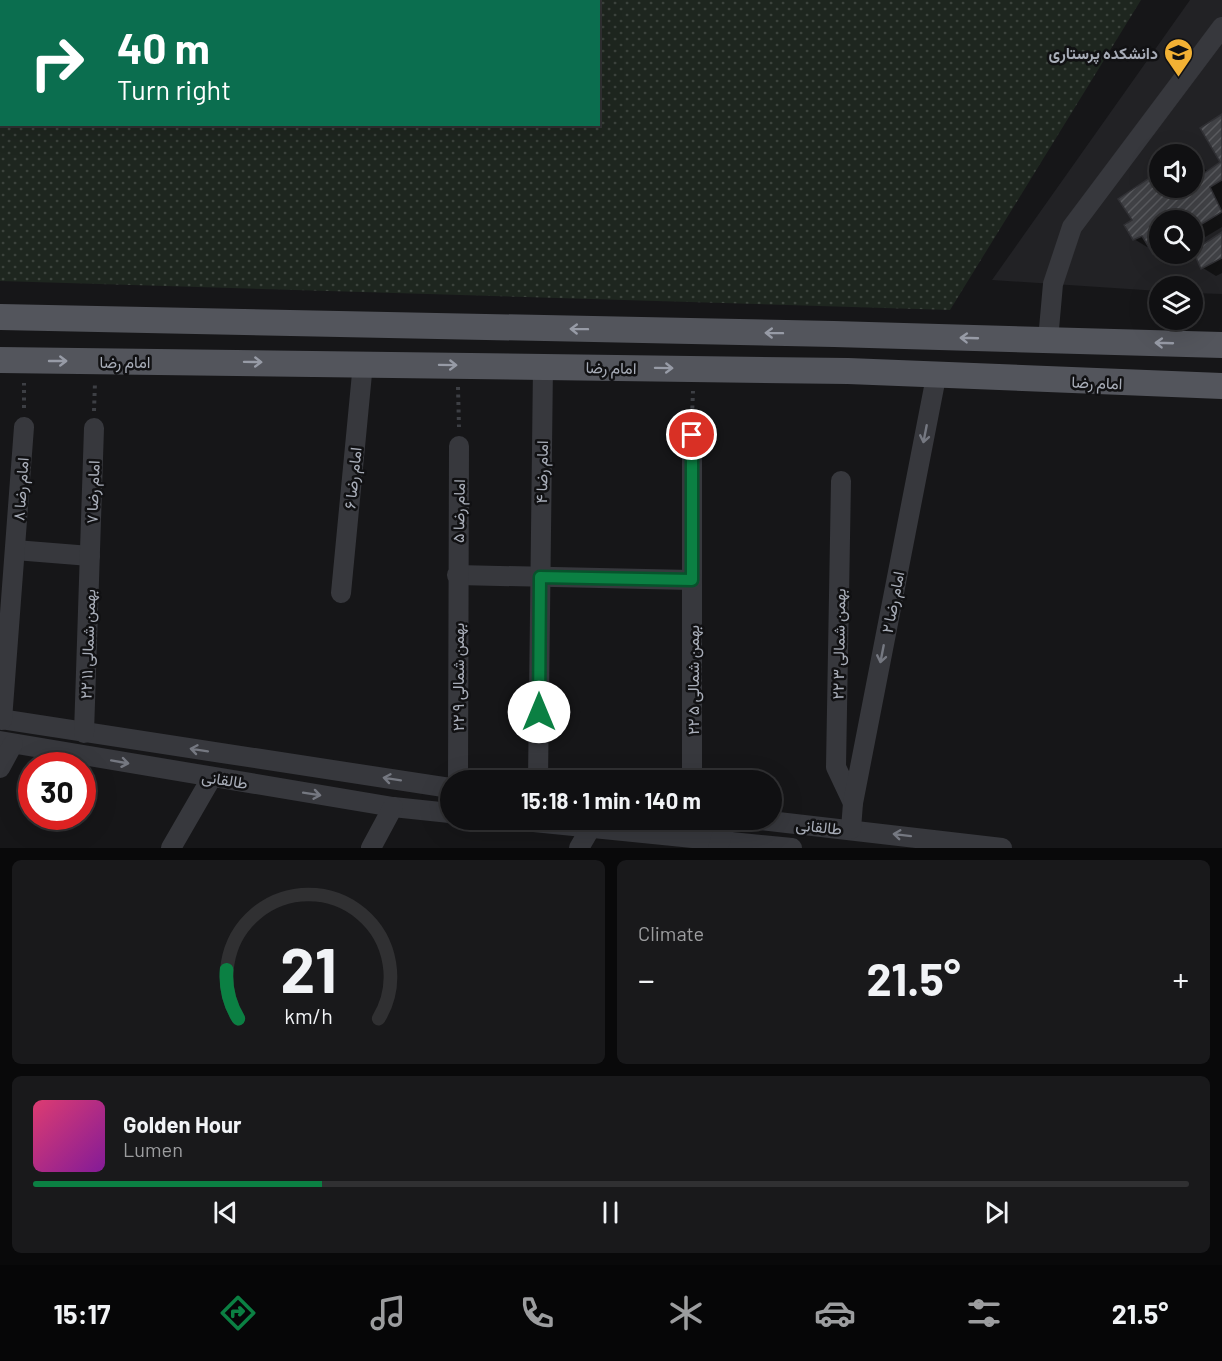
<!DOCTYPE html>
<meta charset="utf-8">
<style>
:root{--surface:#101012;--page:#19191b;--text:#f1f3f6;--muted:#9c9d9f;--line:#303032;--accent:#0b8043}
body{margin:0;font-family:Barlow,Vazirmatn,sans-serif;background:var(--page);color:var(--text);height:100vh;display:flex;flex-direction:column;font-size:22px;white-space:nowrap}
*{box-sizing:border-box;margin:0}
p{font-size:20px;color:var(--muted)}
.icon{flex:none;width:33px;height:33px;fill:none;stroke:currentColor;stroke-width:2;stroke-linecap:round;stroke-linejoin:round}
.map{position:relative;height:848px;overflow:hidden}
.panel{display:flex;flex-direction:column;gap:12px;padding:12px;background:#09090a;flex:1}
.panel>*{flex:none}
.top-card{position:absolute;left:0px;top:0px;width:600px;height:126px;box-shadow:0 6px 24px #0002,0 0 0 2px var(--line);background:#0b6e4f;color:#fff;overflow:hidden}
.buttons{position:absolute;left:1149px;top:144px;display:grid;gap:12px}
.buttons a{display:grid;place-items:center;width:54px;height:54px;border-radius:50%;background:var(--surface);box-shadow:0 6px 24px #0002,0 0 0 2px var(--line);font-size:30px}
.speed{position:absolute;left:18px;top:752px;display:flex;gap:12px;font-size:30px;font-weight:700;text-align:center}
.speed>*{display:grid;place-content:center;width:78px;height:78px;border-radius:50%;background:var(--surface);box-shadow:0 6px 24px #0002,0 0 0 2px var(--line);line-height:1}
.speed .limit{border:9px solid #d22;background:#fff;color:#111}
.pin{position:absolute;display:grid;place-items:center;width:51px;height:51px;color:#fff;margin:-26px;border:3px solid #fff;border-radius:50%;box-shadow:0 2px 6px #0007}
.me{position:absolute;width:66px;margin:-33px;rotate:0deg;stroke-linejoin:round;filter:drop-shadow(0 0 4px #0008)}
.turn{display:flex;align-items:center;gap:21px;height:126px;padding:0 18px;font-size:27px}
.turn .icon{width:78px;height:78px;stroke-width:2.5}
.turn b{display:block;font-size:42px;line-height:51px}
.big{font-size:45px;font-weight:700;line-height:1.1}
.panel .widget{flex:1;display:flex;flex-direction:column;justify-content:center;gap:9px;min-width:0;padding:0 21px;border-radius:9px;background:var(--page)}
.panel .dial{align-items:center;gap:0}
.dial svg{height:156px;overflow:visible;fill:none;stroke:var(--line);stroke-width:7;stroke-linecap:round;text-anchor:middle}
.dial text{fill:var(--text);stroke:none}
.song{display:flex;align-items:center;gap:18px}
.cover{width:72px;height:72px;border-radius:9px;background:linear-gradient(135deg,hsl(340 70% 55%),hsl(290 70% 35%))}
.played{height:6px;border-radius:3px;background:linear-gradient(90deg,var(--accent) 25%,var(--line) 25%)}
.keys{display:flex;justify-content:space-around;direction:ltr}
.heat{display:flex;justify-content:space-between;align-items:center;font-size:33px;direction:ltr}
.panel .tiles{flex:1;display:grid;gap:12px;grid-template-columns:1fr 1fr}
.widget:last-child{grid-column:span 2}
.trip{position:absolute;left:440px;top:770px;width:342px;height:60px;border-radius:30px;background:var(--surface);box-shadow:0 6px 24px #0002,0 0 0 2px var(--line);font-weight:700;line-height:60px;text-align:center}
.dock{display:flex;height:96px;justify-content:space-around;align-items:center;background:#060607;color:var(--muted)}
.dock .icon{width:42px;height:42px}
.dock .selected{color:var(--accent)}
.dock b{font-size:27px;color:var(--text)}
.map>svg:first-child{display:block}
</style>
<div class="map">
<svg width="1222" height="848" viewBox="0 0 1222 848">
<defs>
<pattern id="park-dots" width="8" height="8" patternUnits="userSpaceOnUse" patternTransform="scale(1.5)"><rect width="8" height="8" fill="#1e261f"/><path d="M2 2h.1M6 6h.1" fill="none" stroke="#3c433d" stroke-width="1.8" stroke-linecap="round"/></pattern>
<pattern id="building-hatch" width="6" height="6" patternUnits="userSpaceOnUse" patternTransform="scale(1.5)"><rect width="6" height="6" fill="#404145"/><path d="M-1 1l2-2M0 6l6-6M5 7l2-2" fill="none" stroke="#595a5e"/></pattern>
</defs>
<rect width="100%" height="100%" fill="#161618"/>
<!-- built -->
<path fill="#222225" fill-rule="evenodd" d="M 1190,0 L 1222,0 L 1222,294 L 1193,293 L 1192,286 L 1160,286 L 1159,291 L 992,280 ZM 1160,154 L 1192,154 L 1192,188 L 1160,188 ZM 1160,220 L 1192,220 L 1192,254 L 1160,254 Z"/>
<!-- park -->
<path fill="url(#park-dots)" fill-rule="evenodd" d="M 0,0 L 1141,0 L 950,310 L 0,281 ZM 2,2 L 598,2 L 598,124 L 2,124 Z"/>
<!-- shadow -->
<g fill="#0007">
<path d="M 1222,116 L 1222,227 L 1192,245 L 1192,220 L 1160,220 L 1160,254 L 1179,254 L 1168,260 L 1154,253 L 1150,246 L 1147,247 L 1134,239 L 1134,220 L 1160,188 L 1192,188 L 1192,157 L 1208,172 L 1222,163 Z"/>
<path d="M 1222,234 L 1222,273 L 1216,276 L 1203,268 L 1194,251 Z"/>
</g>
<!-- building -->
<g fill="url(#building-hatch)" stroke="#303034" stroke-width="1.5">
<path d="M 1222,114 L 1222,180 L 1210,187 L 1222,212 L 1192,230 L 1192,220 L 1160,220 L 1160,250 L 1153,254 L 1142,236 L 1133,240 L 1124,225 L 1132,220 L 1118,199 L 1160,171 L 1160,188 L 1192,188 L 1192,160 L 1203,174 L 1220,162 L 1200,128 Z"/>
<path d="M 1222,232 L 1222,258 L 1201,269 L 1193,251 Z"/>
</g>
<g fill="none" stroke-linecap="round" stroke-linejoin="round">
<!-- path -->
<g stroke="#3d3f44" stroke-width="4" stroke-dasharray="3 4.5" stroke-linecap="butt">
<path d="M 458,387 L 459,427"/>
<path d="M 24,408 L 24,383"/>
<path d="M 94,411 L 95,382"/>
<path d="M 692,416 L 693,391"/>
</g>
<!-- minor -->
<g stroke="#37383d" stroke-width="20">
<path d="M 1048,340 L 1053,284 L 1072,227 L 1222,27"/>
<path d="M 692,435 L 692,780"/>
<path d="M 841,481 L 836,767 L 853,803"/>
<path d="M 15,550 L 90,556"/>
<path d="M 457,575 L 692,580"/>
<path d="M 341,593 L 363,363"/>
<path d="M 0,719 L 450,788"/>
<path d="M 2,720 L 24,427"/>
<path d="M 84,733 L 94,428"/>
<path d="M 0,741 L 393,807 L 450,813"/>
<path d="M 0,768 L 13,744"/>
<path d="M 458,780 L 459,446"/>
<path d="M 538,780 L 543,366"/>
<path d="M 503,819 L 792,848"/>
<path d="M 752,819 L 1002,848"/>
<path d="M 851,829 L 853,803 L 936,377"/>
<path d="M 171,848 L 212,777"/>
<path d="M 371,848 L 393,807"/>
<path d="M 579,848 L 590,829"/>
<path d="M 718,848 L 727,819"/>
</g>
<!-- major -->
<g stroke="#53555c" stroke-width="26">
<path d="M 0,317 L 834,334 L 1222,345"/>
<path d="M 0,360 L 848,371 L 1222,386"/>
</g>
</g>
<!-- one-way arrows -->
<defs><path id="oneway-shaft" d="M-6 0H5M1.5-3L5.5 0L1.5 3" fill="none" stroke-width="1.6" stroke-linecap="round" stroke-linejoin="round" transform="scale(1.5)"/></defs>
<g stroke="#979ba6">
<use href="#oneway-shaft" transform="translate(579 329) rotate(-179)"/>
<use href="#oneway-shaft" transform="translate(774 333) rotate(-179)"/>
<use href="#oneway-shaft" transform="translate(969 338) rotate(-178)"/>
<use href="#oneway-shaft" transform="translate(1164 343) rotate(-178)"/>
<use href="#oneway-shaft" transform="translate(58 361)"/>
<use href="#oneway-shaft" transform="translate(253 362) rotate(1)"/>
<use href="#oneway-shaft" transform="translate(448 365) rotate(1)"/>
<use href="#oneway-shaft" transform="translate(664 368) rotate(1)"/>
</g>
<g stroke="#757881">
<use href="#oneway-shaft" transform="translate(925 434) rotate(101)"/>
<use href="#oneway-shaft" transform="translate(882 654) rotate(101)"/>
<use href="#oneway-shaft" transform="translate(199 750) rotate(-171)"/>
<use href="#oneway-shaft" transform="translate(120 762) rotate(10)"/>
<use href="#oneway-shaft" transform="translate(392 779) rotate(-171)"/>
<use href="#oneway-shaft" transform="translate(312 794) rotate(9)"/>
<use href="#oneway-shaft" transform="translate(902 835) rotate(-173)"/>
</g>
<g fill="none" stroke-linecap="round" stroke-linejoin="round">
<defs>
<path id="route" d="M 539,712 L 540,577 L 692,580 L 692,435"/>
</defs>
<!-- route casing -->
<use href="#route" stroke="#07532c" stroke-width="15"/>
<!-- route -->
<use href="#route" stroke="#0b8043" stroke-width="10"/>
</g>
<!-- icons -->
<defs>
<symbol id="university-pin" viewBox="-11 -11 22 30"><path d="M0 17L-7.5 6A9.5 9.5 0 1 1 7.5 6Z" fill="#f2b134" stroke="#111113"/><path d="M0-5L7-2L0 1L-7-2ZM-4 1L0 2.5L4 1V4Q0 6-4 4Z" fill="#111"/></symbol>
</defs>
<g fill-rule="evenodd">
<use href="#university-pin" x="1162" y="36" width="33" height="45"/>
</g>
<g text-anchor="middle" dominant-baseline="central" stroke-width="5" stroke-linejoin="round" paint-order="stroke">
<!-- poi labels -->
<g font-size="16" font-weight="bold" fill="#a8adb8" stroke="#111113" text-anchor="end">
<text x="1158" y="52">دانشکده پرستاری</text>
</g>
<!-- street labels -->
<g font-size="16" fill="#a8adb8" stroke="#111113">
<text x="125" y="361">امام رضا</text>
<text transform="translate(611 367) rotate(1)">امام رضا</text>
<text transform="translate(1097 382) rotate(2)">امام رضا</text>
<text transform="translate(541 472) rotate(-89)">امام رضا ۴</text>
<text transform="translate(352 478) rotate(-84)">امام رضا ۶</text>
<text transform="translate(20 489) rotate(-86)">امام رضا ۸</text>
<text transform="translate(92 492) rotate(-88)">امام رضا ۷</text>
<text transform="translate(458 511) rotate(-89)">امام رضا ۵</text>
<text transform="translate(892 602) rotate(-79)">امام رضا ۲</text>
<text transform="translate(87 644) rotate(-88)">۲۲ بهمن شمالی ۱۱</text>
<text transform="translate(838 644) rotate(-89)">۲۲ بهمن شمالی ۳</text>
<text transform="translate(457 677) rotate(-90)">۲۲ بهمن شمالی ۹</text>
<text transform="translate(692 680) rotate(-90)">۲۲ بهمن شمالی ۵</text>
<text transform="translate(225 779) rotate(9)">طالقانی</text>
<text transform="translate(819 826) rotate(6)">طالقانی</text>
</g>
</g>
</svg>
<div class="buttons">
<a><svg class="icon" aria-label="sound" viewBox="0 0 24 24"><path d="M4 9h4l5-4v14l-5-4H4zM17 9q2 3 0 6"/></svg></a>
<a><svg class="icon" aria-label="search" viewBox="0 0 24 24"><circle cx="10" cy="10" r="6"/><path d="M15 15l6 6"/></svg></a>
<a><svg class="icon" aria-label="layers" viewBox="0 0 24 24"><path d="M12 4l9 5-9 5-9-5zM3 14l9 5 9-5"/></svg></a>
</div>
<div class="speed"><div class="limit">30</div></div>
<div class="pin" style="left:692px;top:435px;background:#d93025"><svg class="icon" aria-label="arrive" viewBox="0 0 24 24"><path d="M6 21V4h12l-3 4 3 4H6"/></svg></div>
<svg class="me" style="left:539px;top:712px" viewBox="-20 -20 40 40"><circle r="19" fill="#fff"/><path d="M0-13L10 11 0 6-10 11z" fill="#0b8043"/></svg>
<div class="trip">15:18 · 1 min · 140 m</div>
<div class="top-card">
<div class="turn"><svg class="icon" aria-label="right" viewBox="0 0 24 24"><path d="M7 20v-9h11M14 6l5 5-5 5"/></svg><div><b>40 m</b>Turn right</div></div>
</div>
</div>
<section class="panel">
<div class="tiles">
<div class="widget dial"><svg viewBox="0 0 100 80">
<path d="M14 69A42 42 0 1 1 86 69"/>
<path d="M14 69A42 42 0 0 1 8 44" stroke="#0b8043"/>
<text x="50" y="56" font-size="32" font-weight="700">21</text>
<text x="50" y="72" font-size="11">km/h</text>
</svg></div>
<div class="widget"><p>Climate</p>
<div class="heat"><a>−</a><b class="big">21.5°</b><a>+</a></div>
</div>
<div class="widget">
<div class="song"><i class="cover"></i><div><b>Golden Hour</b><p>Lumen</p></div></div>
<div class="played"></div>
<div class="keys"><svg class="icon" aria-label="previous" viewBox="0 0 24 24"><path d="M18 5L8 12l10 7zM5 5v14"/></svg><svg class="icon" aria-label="pause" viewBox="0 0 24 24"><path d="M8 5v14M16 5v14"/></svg><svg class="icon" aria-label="next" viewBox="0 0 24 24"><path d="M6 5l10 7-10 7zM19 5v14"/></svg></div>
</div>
</div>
</section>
<nav class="dock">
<b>15:17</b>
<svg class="icon selected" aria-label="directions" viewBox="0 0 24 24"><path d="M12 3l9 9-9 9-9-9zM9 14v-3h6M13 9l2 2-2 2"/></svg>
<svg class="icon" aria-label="music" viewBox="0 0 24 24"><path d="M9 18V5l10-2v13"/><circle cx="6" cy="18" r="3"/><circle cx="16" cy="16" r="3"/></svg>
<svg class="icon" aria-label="phone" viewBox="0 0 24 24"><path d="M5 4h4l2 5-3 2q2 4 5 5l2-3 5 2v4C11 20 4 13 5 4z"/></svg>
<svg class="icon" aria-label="climate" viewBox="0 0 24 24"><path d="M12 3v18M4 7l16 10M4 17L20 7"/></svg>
<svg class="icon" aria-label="car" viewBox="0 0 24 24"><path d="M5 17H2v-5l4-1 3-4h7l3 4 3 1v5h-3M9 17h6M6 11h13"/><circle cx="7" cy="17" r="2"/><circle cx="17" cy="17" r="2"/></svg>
<svg class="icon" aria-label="filters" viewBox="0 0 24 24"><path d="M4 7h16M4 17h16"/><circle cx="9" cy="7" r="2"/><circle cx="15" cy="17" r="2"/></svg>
<b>21.5°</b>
</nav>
